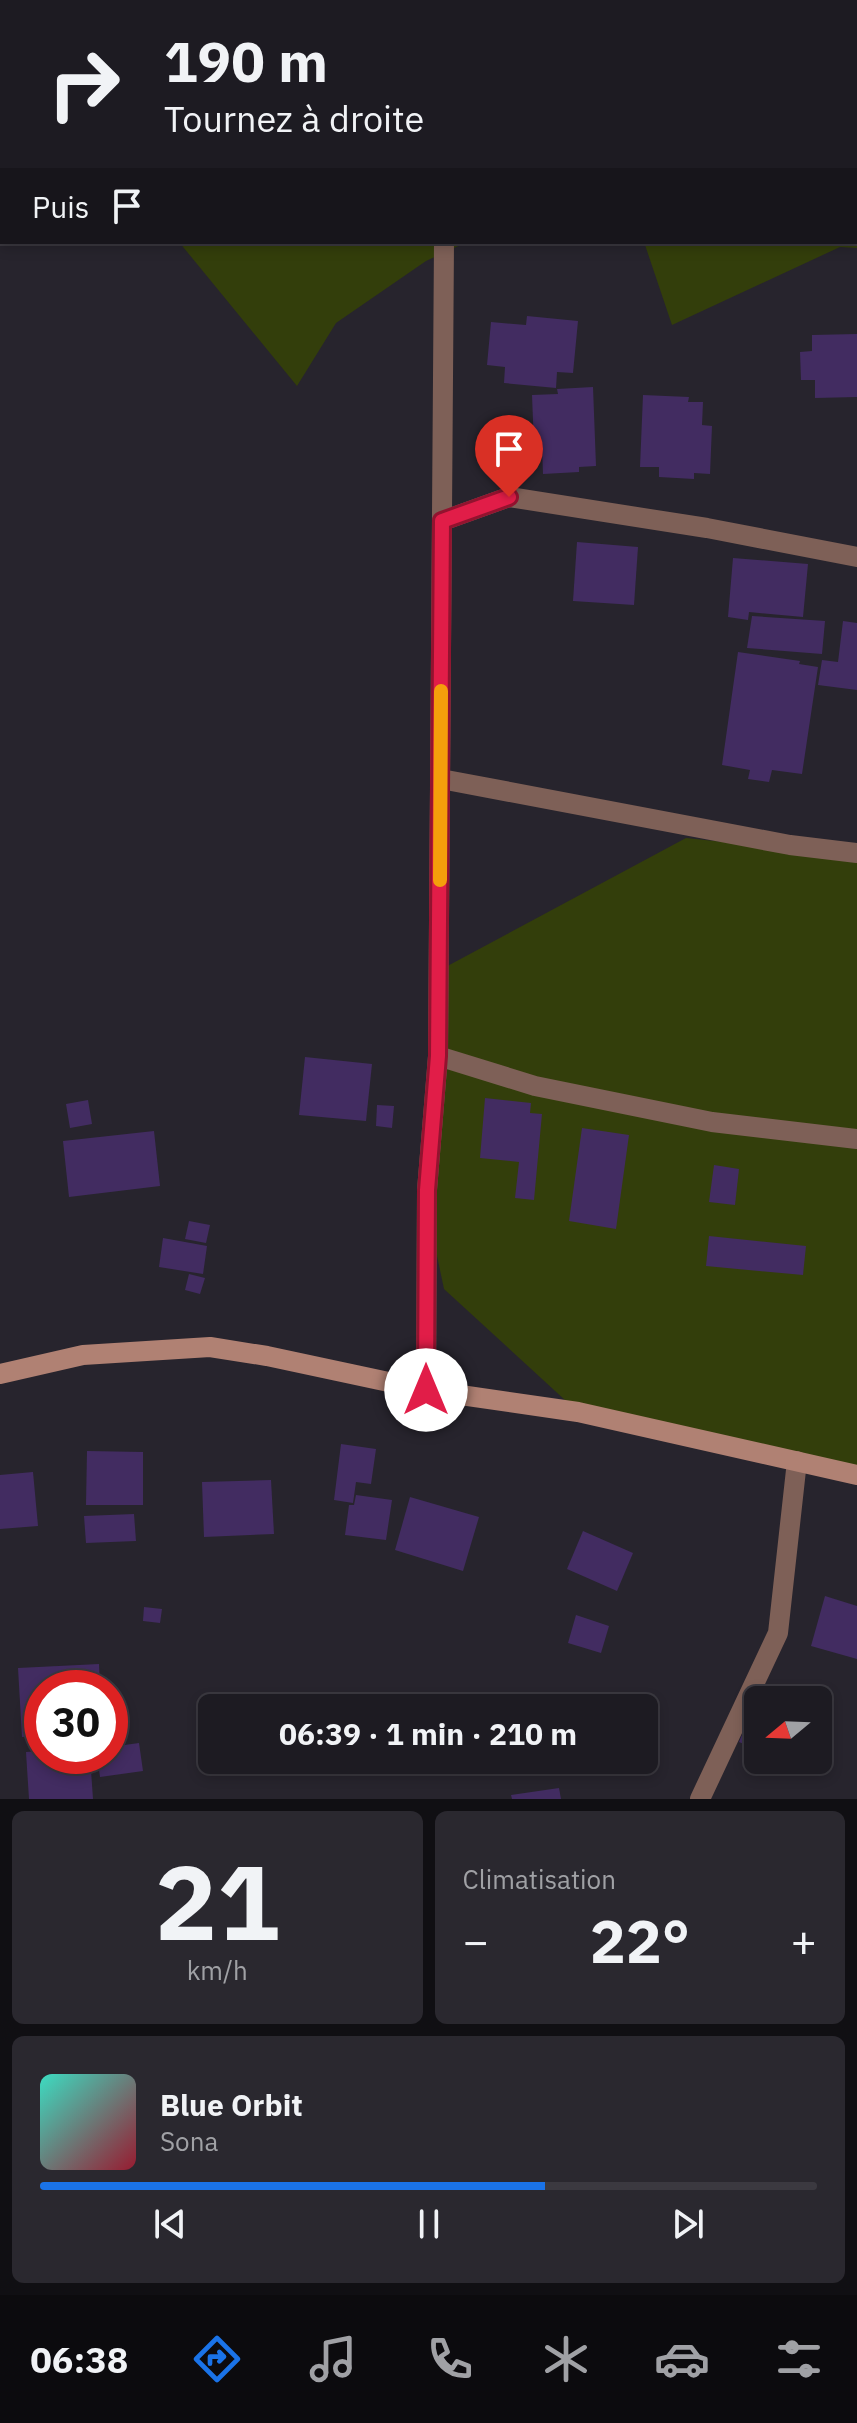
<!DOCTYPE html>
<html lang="fr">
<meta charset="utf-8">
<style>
:root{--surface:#1d1b22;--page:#2a282f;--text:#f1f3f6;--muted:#a0a1a5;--line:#3b3940;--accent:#1a73e8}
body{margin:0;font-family:"IBM Plex Sans",sans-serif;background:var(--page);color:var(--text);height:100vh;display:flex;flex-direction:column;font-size:30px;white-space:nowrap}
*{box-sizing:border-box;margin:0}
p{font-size:26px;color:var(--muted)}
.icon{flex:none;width:44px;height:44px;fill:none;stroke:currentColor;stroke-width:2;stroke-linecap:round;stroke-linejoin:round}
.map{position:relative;height:1799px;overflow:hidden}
.details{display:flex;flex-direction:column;gap:12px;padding:12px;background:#100f13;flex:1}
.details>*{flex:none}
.hud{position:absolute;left:0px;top:0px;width:858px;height:244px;box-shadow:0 4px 12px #0003,0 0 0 2px var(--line);background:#1d1b22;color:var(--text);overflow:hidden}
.needle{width:52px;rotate:251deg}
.tools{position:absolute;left:744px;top:1686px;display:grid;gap:16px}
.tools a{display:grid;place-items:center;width:88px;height:88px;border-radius:12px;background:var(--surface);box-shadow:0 4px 12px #0003,0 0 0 2px var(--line);font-size:40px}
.speed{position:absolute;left:24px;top:1670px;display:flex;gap:16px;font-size:40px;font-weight:700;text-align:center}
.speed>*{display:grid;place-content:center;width:104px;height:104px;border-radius:50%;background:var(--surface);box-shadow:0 4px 12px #0003,0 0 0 2px var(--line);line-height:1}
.speed .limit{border:12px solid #d22;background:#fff;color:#111}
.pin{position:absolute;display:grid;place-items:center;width:68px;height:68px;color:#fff;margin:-82px -34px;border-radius:50% 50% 50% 0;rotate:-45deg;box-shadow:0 0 8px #0007}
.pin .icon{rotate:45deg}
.me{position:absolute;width:88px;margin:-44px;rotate:0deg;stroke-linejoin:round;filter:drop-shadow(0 0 6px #0008)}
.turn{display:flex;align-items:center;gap:28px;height:168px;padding:0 32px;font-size:36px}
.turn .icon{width:104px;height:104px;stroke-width:2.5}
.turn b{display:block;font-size:56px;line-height:68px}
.then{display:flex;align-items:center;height:76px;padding:0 32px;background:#0003;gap:16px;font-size:30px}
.big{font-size:60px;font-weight:800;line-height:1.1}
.details .tile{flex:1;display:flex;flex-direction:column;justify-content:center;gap:12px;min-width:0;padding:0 28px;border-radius:12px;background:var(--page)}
.details .dial{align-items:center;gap:0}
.dial b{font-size:104px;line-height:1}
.song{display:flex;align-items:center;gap:24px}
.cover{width:96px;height:96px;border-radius:12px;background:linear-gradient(135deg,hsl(170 70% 55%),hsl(350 70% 35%))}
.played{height:8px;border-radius:4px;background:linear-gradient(90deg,var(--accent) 65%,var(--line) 65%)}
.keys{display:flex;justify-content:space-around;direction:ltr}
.heat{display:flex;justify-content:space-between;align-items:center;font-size:44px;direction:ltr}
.details .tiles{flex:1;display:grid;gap:12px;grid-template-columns:1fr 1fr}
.tile:last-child{grid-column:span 2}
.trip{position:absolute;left:198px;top:1694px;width:460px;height:80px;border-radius:12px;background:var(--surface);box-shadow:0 4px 12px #0003,0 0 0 2px var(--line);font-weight:800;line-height:80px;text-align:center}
.menu{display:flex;height:128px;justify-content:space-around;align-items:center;background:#0c0b0e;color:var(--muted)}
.menu .icon{width:56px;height:56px}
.menu .current{color:var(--accent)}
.menu b{font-size:36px;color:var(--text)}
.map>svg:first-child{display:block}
</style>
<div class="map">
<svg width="857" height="1799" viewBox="0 0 857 1799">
<rect width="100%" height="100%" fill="#27242d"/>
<!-- green -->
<g fill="#333e0b">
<path d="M 101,0 L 857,0 L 857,248 L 840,247 L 672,325 L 644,242 L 856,242 L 856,2 L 101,2 Z"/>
<path d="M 179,242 L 467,242 L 426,261 L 336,323 L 297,386 Z"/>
<path d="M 686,838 L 857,856 L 857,1475 L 578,1412 L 444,1289 L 424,1194 L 440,970 Z"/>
</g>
<!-- building -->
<g fill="#422c61">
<path d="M 527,316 L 578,321 L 573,373 L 557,372 L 556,388 L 504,383 L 505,367 L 487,365 L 491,322 L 526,325 Z"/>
<path d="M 857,334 L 857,397 L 815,398 L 815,380 L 801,380 L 800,352 L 812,351 L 812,335 Z"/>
<path d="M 593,387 L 596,466 L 579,467 L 579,472 L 543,474 L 542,446 L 534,446 L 532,395 L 558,394 L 557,389 Z"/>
<path d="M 643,395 L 689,397 L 688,402 L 703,402 L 702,425 L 712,426 L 710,474 L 694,473 L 694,479 L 659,477 L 659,467 L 640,467 Z"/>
<path d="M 577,542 L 638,547 L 634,605 L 573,601 Z"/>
<path d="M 733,558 L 808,564 L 803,617 L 749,612 L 748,620 L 728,617 Z"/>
<path d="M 752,616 L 825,621 L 822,654 L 747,648 Z"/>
<path d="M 843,621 L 857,623 L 857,690 L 818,685 L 822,660 L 838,662 Z"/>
<path d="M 738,652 L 800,661 L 799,664 L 818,667 L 802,774 L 772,770 L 769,782 L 748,779 L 750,770 L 722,765 Z"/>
<path d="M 305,1057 L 372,1064 L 366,1121 L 299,1115 Z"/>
<path d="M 485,1098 L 531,1103 L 530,1113 L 542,1114 L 534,1200 L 515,1198 L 519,1162 L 480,1158 Z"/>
<path d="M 88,1100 L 92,1124 L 70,1128 L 66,1104 Z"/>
<path d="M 377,1105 L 394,1106 L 392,1128 L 376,1126 Z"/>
<path d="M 582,1128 L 629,1135 L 616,1229 L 569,1221 Z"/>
<path d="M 154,1131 L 160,1186 L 69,1197 L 63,1141 Z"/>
<path d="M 714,1165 L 739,1169 L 735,1205 L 709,1202 Z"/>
<path d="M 189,1221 L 210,1225 L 206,1243 L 185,1239 Z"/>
<path d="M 709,1236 L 806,1246 L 803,1275 L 706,1266 Z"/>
<path d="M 163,1238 L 207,1246 L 203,1274 L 159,1267 Z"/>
<path d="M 189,1274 L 205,1278 L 200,1294 L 185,1290 Z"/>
<path d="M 341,1444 L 376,1449 L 371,1484 L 356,1482 L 353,1503 L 334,1500 Z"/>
<path d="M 87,1451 L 143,1452 L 143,1505 L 86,1505 Z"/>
<path d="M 33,1472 L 38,1526 L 0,1529 L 0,1475 Z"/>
<path d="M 271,1480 L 274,1534 L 204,1537 L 202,1482 Z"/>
<path d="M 356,1495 L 392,1500 L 386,1540 L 345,1535 L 349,1505 L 354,1505 Z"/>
<path d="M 410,1497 L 479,1517 L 463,1571 L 395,1550 Z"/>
<path d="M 134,1514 L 136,1541 L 86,1543 L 84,1516 Z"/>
<path d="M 583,1531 L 633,1553 L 617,1591 L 567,1569 Z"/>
<path d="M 825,1596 L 857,1606 L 857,1659 L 811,1646 Z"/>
<path d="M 144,1607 L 162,1609 L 160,1623 L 143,1621 Z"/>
<path d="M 576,1615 L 609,1626 L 601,1653 L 568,1643 Z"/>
<path d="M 99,1664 L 100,1688 L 42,1688 L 42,1736 L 22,1737 L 18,1668 Z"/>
<path d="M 763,1685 L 797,1700 L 758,1700 L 758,1750 L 739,1742 Z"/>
<path d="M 139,1743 L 143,1771 L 100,1777 L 97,1756 L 110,1756 L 110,1747 Z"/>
<path d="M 42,1751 L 42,1756 L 90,1756 L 93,1799 L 29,1799 L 26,1752 Z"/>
<path d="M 559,1788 L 561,1799 L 512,1799 L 511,1795 Z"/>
</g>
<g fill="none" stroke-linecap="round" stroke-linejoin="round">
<!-- minor -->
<g stroke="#7e6057" stroke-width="20">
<path d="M 443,0 L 443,2"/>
<path d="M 442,521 L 509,497 L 707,528 L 857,557"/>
<path d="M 441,779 L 790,845 L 857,853"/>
<path d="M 438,1056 L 535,1086 L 712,1122 L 857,1139"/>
<path d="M 426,1390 L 427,1190 L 438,1056 L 444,242"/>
<path d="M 700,1799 L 778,1633 L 797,1461"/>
</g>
<!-- secondary -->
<path stroke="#b08173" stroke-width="20" d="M 0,1374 L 83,1355 L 210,1347 L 267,1356 L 426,1390 L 578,1412 L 857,1475"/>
</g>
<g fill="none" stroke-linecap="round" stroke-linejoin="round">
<defs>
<path id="route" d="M 426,1390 L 427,1190 L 438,1056 L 442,521 L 509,497"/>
</defs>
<!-- route casing -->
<use href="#route" stroke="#92132f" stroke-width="20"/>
<!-- route -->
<use href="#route" stroke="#e11d48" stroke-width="14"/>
<!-- slow -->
<path stroke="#f59e0b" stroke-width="14" d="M 440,880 L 441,691"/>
</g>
</svg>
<div class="tools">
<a><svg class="needle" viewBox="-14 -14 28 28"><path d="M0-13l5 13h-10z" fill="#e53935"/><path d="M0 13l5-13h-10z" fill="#a0a1a5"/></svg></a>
</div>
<div class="speed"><div class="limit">30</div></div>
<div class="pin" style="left:509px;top:497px;background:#d93025"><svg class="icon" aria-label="arrive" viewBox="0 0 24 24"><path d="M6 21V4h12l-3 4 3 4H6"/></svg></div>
<svg class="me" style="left:426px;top:1390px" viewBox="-20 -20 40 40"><circle r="19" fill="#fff"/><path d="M0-13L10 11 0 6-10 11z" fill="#e11d48"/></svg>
<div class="trip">06:39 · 1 min · 210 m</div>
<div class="hud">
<div class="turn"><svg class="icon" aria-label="right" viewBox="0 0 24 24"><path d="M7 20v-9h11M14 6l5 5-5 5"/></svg><div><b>190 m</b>Tournez à droite</div></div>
<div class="then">Puis<svg class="icon" aria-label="arrive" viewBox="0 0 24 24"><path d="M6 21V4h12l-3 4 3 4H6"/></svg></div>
</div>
</div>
<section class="details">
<div class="tiles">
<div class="tile dial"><b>21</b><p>km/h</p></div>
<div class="tile"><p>Climatisation</p>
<div class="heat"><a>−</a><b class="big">22°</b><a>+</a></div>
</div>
<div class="tile">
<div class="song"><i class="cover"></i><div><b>Blue Orbit</b><p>Sona</p></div></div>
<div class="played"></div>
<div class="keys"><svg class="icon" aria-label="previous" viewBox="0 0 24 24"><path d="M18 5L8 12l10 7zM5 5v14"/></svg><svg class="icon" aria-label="pause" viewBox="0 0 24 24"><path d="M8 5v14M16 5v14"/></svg><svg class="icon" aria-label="next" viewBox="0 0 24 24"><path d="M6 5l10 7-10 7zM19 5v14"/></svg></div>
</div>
</div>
</section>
<nav class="menu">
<b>06:38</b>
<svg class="icon current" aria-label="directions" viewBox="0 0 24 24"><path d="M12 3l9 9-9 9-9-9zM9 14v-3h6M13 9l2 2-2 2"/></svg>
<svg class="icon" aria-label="music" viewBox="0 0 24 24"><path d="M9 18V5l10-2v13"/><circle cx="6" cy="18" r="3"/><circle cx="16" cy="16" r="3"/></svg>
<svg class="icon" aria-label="phone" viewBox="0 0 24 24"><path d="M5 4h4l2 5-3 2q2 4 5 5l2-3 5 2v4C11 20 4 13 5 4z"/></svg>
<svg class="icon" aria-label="climate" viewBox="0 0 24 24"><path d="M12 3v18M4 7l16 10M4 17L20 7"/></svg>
<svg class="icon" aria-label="car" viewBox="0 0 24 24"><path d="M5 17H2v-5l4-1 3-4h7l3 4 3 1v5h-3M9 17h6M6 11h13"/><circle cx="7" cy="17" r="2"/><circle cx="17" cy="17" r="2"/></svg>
<svg class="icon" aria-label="filters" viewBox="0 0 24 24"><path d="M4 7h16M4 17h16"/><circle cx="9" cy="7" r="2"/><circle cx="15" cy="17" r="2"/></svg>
</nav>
